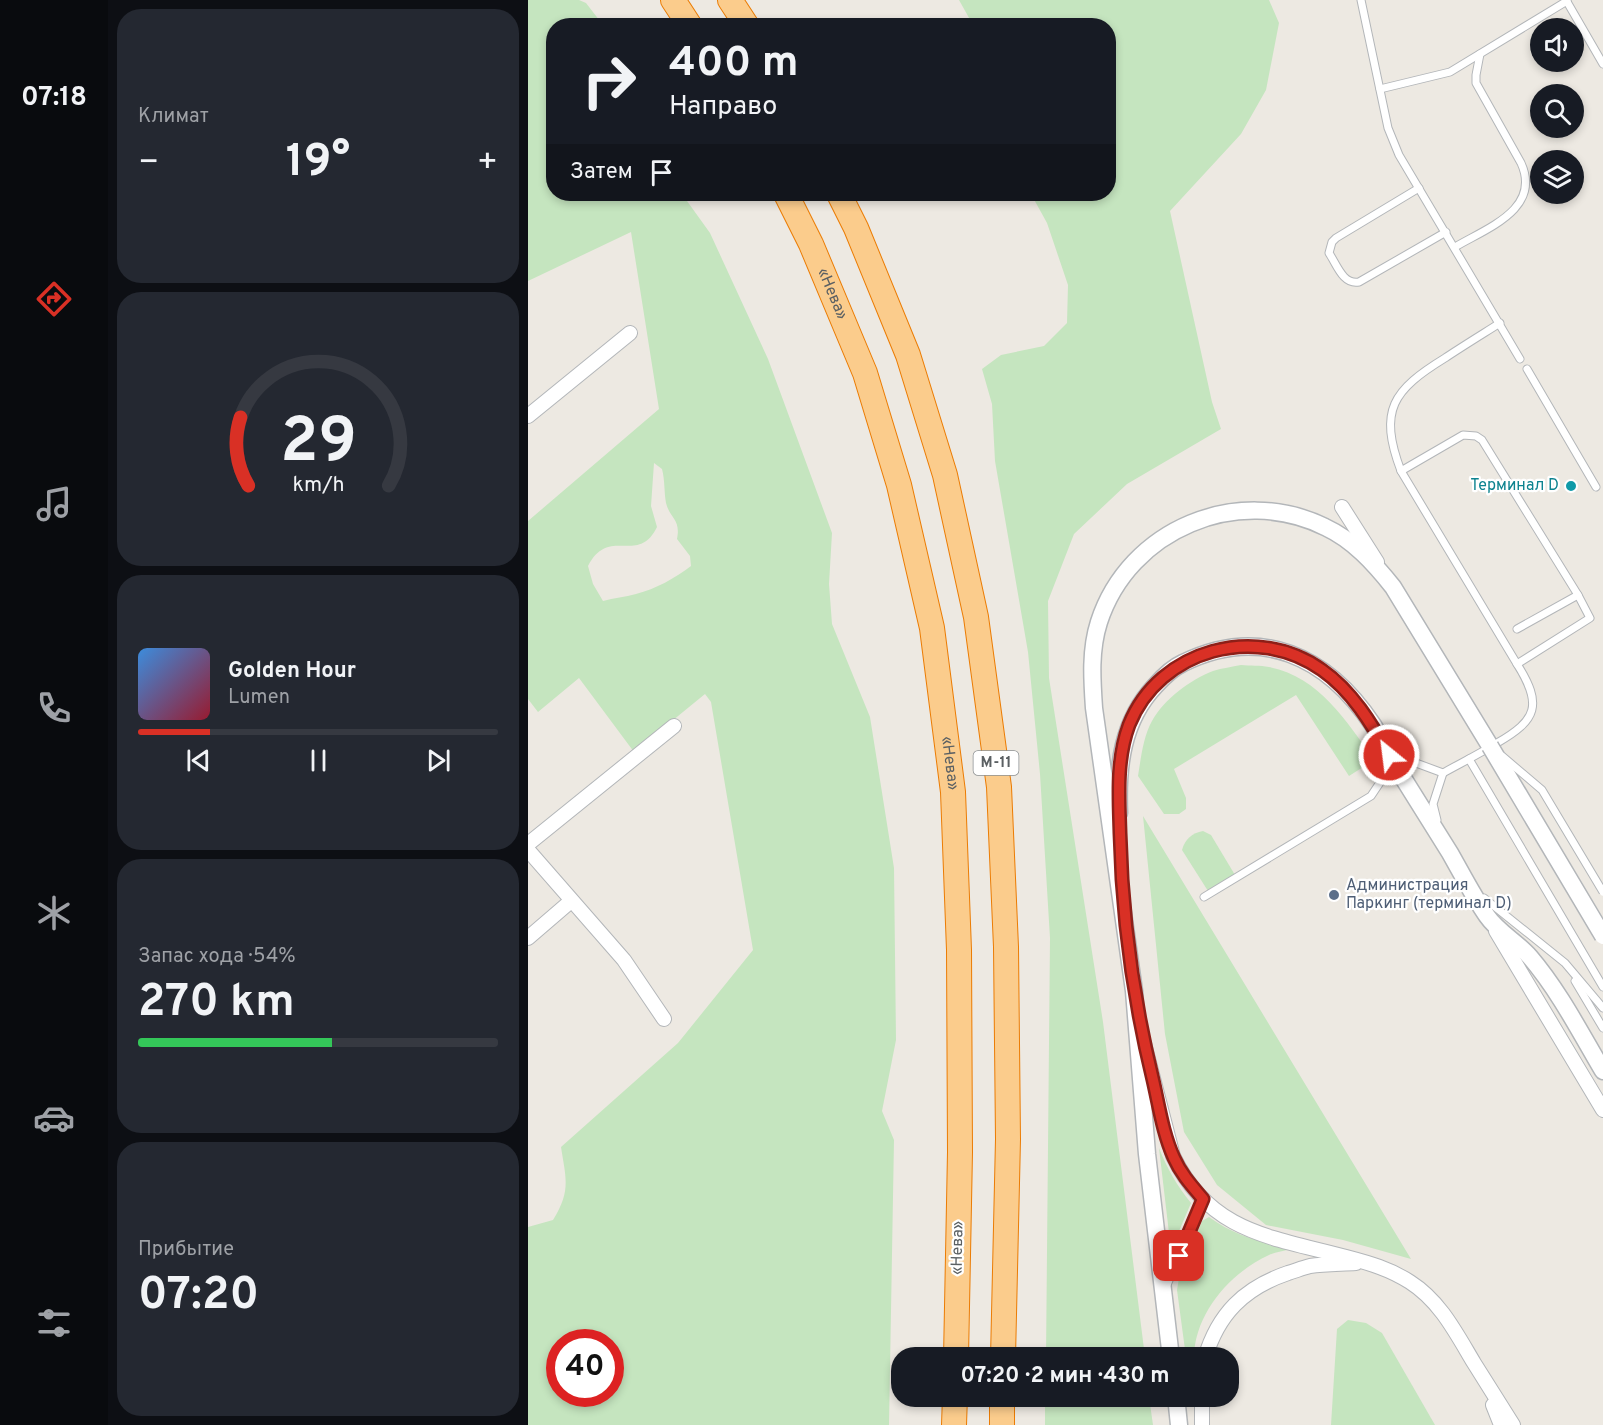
<!DOCTYPE html>
<html lang="ru">
<meta charset="utf-8">
<style>
:root{--surface:#171b24;--page:#242831;--text:#f1f3f6;--muted:#9ea1a6;--line:#363941;--accent:#d93025}
body{margin:0;font-family:Overpass,sans-serif;background:var(--page);color:var(--text);height:100vh;display:flex;flex-direction:column;font-size:22px;white-space:nowrap}
*{box-sizing:border-box;margin:0}
p{font-size:20px;color:var(--muted)}
.icon{flex:none;width:33px;height:33px;fill:none;stroke:currentColor;stroke-width:2;stroke-linecap:round;stroke-linejoin:round}
.map{position:relative;flex:1;overflow:hidden}
.drawer{display:flex;flex-direction:column;gap:9px;padding:9px;background:#0d0f14;width:420px}
.drawer>*{flex:none}
.banner{position:absolute;left:18px;top:18px;width:570px;height:183px;border-radius:24px;box-shadow:0 3px 9px #0003;background:#171b24;color:var(--text);overflow:hidden}
.buttons{position:absolute;left:1002px;top:18px;display:grid;gap:12px}
.buttons a{display:grid;place-items:center;width:54px;height:54px;border-radius:50%;background:var(--surface);box-shadow:0 3px 9px #0003;font-size:30px}
.speed{position:absolute;left:18px;top:1329px;display:flex;gap:12px;font-size:30px;font-weight:700;text-align:center}
.speed>*{display:grid;place-content:center;width:78px;height:78px;border-radius:50%;background:var(--surface);box-shadow:0 3px 9px #0003;line-height:1}
.speed .limit{border:9px solid #d22;background:#fff;color:#111}
.pin{position:absolute;display:grid;place-items:center;width:51px;height:51px;color:#fff;margin:-26px;border-radius:12px;box-shadow:0 3px 9px #0006}
.me{position:absolute;width:66px;margin:-33px;rotate:331deg;stroke-linejoin:round;filter:drop-shadow(0 0 4px #0008)}
.turn{display:flex;align-items:center;gap:21px;height:126px;padding:0 24px;font-size:27px}
.turn .icon{width:78px;height:78px;stroke-width:2.5}
.turn b{display:block;font-size:42px;line-height:51px}
.then{display:flex;align-items:center;height:57px;padding:0 24px;background:#0003;gap:12px;font-size:22px}
.big{font-size:45px;font-weight:700;line-height:1.1}
.drawer .widget{flex:1;display:flex;flex-direction:column;justify-content:center;gap:9px;min-width:0;padding:0 21px;border-radius:24px;background:var(--page)}
.drawer .dial{align-items:center;gap:0}
.dial svg{height:156px;overflow:visible;fill:none;stroke:var(--line);stroke-width:7;stroke-linecap:round;text-anchor:middle}
.dial text{fill:var(--text);stroke:none}
.song{display:flex;align-items:center;gap:18px}
.cover{width:72px;height:72px;border-radius:9px;background:linear-gradient(135deg,hsl(210 70% 55%),hsl(350 70% 35%))}
.played{height:6px;border-radius:3px;background:linear-gradient(90deg,var(--accent) 20%,var(--line) 20%)}
.keys{display:flex;justify-content:space-around;direction:ltr}
.heat{display:flex;justify-content:space-between;align-items:center;font-size:33px;direction:ltr}
.charge{height:9px;border-radius:4px;background:linear-gradient(90deg,#34c759 54%,var(--line) 0)}
.trip{position:absolute;left:363px;top:1347px;width:348px;height:60px;border-radius:24px;background:var(--surface);box-shadow:0 3px 9px #0003;font-weight:700;line-height:60px;text-align:center}
main{display:flex;flex:1;min-height:0}
.dock{display:flex;flex-direction:column;width:108px;justify-content:space-around;align-items:center;background:#090b0e;color:var(--muted)}
.dock .icon{width:42px;height:42px}
.dock .current{color:var(--accent)}
.dock b{font-size:27px;color:var(--text)}
.map>svg:first-child{display:block}
</style>
<main>
<nav class="dock">
<b>07:18</b>
<svg class="icon current" aria-label="directions" viewBox="0 0 24 24"><path d="M12 3l9 9-9 9-9-9zM9 14v-3h6M13 9l2 2-2 2"/></svg>
<svg class="icon" aria-label="music" viewBox="0 0 24 24"><path d="M9 18V5l10-2v13"/><circle cx="6" cy="18" r="3"/><circle cx="16" cy="16" r="3"/></svg>
<svg class="icon" aria-label="phone" viewBox="0 0 24 24"><path d="M5 4h4l2 5-3 2q2 4 5 5l2-3 5 2v4C11 20 4 13 5 4z"/></svg>
<svg class="icon" aria-label="climate" viewBox="0 0 24 24"><path d="M12 3v18M4 7l16 10M4 17L20 7"/></svg>
<svg class="icon" aria-label="car" viewBox="0 0 24 24"><path d="M5 17H2v-5l4-1 3-4h7l3 4 3 1v5h-3M9 17h6M6 11h13"/><circle cx="7" cy="17" r="2"/><circle cx="17" cy="17" r="2"/></svg>
<svg class="icon" aria-label="filters" viewBox="0 0 24 24"><path d="M4 7h16M4 17h16"/><circle cx="9" cy="7" r="2"/><circle cx="15" cy="17" r="2"/></svg>
</nav>
<section class="drawer">
<div class="widget"><p>Климат</p>
<div class="heat"><a>−</a><b class="big">19°</b><a>+</a></div>
</div>
<div class="widget dial"><svg viewBox="0 0 100 80">
<path d="M14 69A42 42 0 1 1 86 69"/>
<path d="M14 69A42 42 0 0 1 10 34" stroke="#d93025"/>
<text x="50" y="56" font-size="32" font-weight="700">29</text>
<text x="50" y="72" font-size="11">km/h</text>
</svg></div>
<div class="widget">
<div class="song"><i class="cover"></i><div><b>Golden Hour</b><p>Lumen</p></div></div>
<div class="played"></div>
<div class="keys"><svg class="icon" aria-label="previous" viewBox="0 0 24 24"><path d="M18 5L8 12l10 7zM5 5v14"/></svg><svg class="icon" aria-label="pause" viewBox="0 0 24 24"><path d="M8 5v14M16 5v14"/></svg><svg class="icon" aria-label="next" viewBox="0 0 24 24"><path d="M6 5l10 7-10 7zM19 5v14"/></svg></div>
</div>
<div class="widget"><p>Запас хода · 54%</p><b class="big">270 km</b><div class="charge"></div></div>
<div class="widget"><p>Прибытие</p><b class="big">07:20</b></div>
</section>
<div class="map">
<svg width="1075" height="1425" viewBox="0 0 1075 1425">
<rect width="100%" height="100%" fill="#ede9e2"/>
<!-- green -->
<g fill="#c5e5bf" fill-rule="evenodd">
<path d="M 0,0 L 51,0 L 58,3 L 75,25 L 26,26 L 26,194 L 154,194 L 182,233 L 240,359 L 304,533 L 301,584 L 304,624 L 342,717 L 366,868 L 368,1040 L 354,1111 L 366,1140 L 361,1425 L 0,1425 L 0,1227 L 25,1220 C 43,1191 38,1179 33,1147 L 150,1043 L 225,950 L 183,702 L 177,694 L 106,752 L 51,678 L 10,712 L 0,699 L 0,521 L 131,409 L 103,232 L 0,281 ZM 126,463 L 134,469 C 137,480 136,492 138,503 C 142,519 153,519 149,539 L 162,556 L 163,566 C 147,578 128,589 108,594 C 97,597 86,598 75,601 L 65,584 L 60,566 C 81,525 110,566 129,527 L 123,506 ZM 32,1342 L 82,1342 L 82,1394 L 32,1394 Z"/>
<path d="M 431,0 L 741,0 L 751,23 L 738,90 L 713,134 L 642,211 L 684,402 L 693,429 L 599,484 L 546,534 L 520,601 L 521,678 L 575,1022 L 617,1357 L 518,1357 L 522,938 L 512,774 L 500,652 L 467,461 L 464,404 L 454,369 L 473,355 L 516,346 L 539,323 L 540,285 L 519,223 L 503,194 L 580,194 L 580,26 L 445,25 Z"/>
<path d="M 713,665 C 722,666 732,665 741,667 C 791,677 818,720 846,760 L 821,776 L 768,695 L 646,769 L 658,798 L 658,809 L 651,814 L 636,814 L 610,776 C 613,758 615,737 624,721 C 636,699 662,680 685,671 C 694,668 704,667 713,665 Z"/>
<path d="M 615,816 L 883,1259 L 815,1240 L 738,1225 L 689,1185 L 656,1132 L 637,1034 Z"/>
<path d="M 675,831 L 683,835 L 707,875 L 680,891 L 654,850 C 657,839 664,833 675,831 Z"/>
<path d="M 631,1148 C 639,1168 649,1186 663,1203 L 643,1250 Z"/>
<path d="M 681,1217 C 709,1237 731,1241 763,1249 C 756,1251 748,1252 741,1255 C 702,1273 667,1313 666,1357 L 658,1357 L 649,1290 L 651,1278 L 674,1221 Z"/>
<path d="M 820,1320 L 838,1323 L 854,1333 L 907,1425 L 803,1425 L 809,1329 Z"/>
<path d="M 517,1397 L 621,1397 L 625,1425 L 517,1425 Z"/>
</g>
<g fill="none" stroke-linecap="round" stroke-linejoin="round">
<defs>
<g id="service">
<path d="M 833,0 L 860,128 L 871,155 L 992,359"/>
<path d="M 1038,0 L 1075,64"/>
<path d="M 852,89 L 922,72 L 1039,1"/>
<path d="M 891,188 L 808,238 L 804,242 L 801,253 C 809,265 815,285 831,282 L 918,232"/>
<path d="M 927,247 C 959,228 1014,209 993,163 L 948,83 L 948,75 L 952,54"/>
<path d="M 999,369 L 1068,487"/>
<path d="M 873,471 C 850,410 865,390 917,358 C 935,346 953,335 972,323"/>
<path d="M 989,664 L 873,471 L 935,435 L 948,436 L 954,440 L 1050,595"/>
<path d="M 941,759 L 1075,987"/>
<path d="M 915,773 C 933,763 951,754 969,743 C 1009,720 1015,705 989,664 L 1062,618 L 1050,595 L 989,629"/>
<path d="M 676,897 L 843,796 L 855,778 L 863,757 L 888,763 L 915,773 L 905,804 L 909,820"/>
<path d="M 956,898 L 1037,963 L 1075,1008"/>
<path d="M 1047,981 L 1075,1028"/>
<path d="M 639,1285 L 675,1199"/>
</g>
<g id="minor">
<path d="M 0,416 L 102,333"/>
<path d="M 814,507 L 849,562"/>
<path d="M 0,844 L 146,726"/>
<path d="M 0,850 L 96,960 L 136,1019"/>
<path d="M 968,931 L 1075,1110"/>
<path d="M 0,938 L 43,901"/>
<path d="M 616,1043 L 645,1156 C 682,1233 744,1237 818,1257 C 841,1263 862,1269 882,1282 C 912,1301 928,1333 946,1363 C 959,1384 972,1404 985,1425"/>
<path d="M 677,1358 C 690,1314 716,1288 760,1273 C 767,1271 774,1268 782,1266 C 797,1264 813,1264 828,1263"/>
<path d="M 674,1396 L 674,1425"/>
<path d="M 965,1405 L 973,1425"/>
</g>
<g id="tertiary">
<path d="M 591,813 C 589,767 594,721 627,686 C 635,677 644,668 655,663 C 733,625 799,656 845,725 C 853,738 859,752 867,765 C 885,794 904,824 922,853 C 934,874 945,896 959,916 C 970,932 989,942 1002,957 C 1031,991 1052,1032 1075,1071"/>
<path d="M 643,1358 L 619,1154 L 606,991 L 566,708 C 564,679 562,650 571,622 C 601,529 710,484 797,527 C 825,540 846,563 865,587 L 962,746"/>
<path d="M 648,1396 L 651,1425"/>
</g>
<g id="motorway">
<path d="M 145,0 L 162,26"/>
<path d="M 202,0 L 219,26"/>
<path id="s1" d="M 258,194 L 283,244 L 337,373 L 371,485 L 404,628 L 425,792 L 431,950 L 432,1152 L 428,1358"/>
<path d="M 311,194 L 328,228 L 380,355 L 417,475 L 448,617 L 471,787 L 478,947 L 480,1139 L 475,1358"/>
<path d="M 426,1425 L 427,1396"/>
<path d="M 474,1425 L 474,1396"/>
</g>
</defs>
<!-- service casing -->
<use href="#service" stroke="#b3b6b9" stroke-width="9"/>
<!-- minor casing -->
<use href="#minor" stroke="#b3b6b9" stroke-width="16"/>
<!-- tertiary casing -->
<use href="#tertiary" stroke="#b3b6b9" stroke-width="19"/>
<!-- motorway casing -->
<use href="#motorway" stroke="#eb7c04" stroke-width="26"/>
<!-- service -->
<use href="#service" stroke="#fff" stroke-width="7"/>
<!-- minor -->
<use href="#minor" stroke="#fff" stroke-width="14"/>
<!-- tertiary -->
<use href="#tertiary" stroke="#fff" stroke-width="16"/>
<!-- motorway -->
<use href="#motorway" stroke="#fbcc8c" stroke-width="24"/>
<defs>
<path id="service-bridge" d="M 974,756 L 1014,790 L 1075,892"/>
<path id="tertiary-bridge" d="M 962,746 L 1075,936"/>
</defs>
<!-- service-bridge casing -->
<use href="#service-bridge" stroke="#b3b6b9" stroke-width="9" stroke-linecap="butt"/>
<!-- tertiary-bridge casing -->
<use href="#tertiary-bridge" stroke="#b3b6b9" stroke-width="19" stroke-linecap="butt"/>
<!-- service-bridge -->
<use href="#service-bridge" stroke="#fff" stroke-width="7"/>
<!-- tertiary-bridge -->
<use href="#tertiary-bridge" stroke="#fff" stroke-width="16"/>
</g>
<g fill="none" stroke-linecap="round" stroke-linejoin="round">
<defs>
<path id="route" d="M 651,1256 L 675,1199 C 664,1186 653,1174 646,1158 C 635,1134 631,1106 625,1080 C 605,998 594,917 592,833 C 591,797 588,760 601,725 C 631,649 729,623 794,670 C 824,691 844,724 861,755"/>
</defs>
<!-- route casing -->
<use href="#route" stroke="#8d1f18" stroke-width="15"/>
<!-- route -->
<use href="#route" stroke="#d93025" stroke-width="10"/>
</g>
<!-- markers -->
<circle fill="#0f9aa8" stroke="#fff" stroke-width="2" cx="1043" cy="486" r="6"/>
<circle fill="#5c6f8a" stroke="#fff" stroke-width="2" cx="806" cy="895" r="6"/>
<g text-anchor="middle" dominant-baseline="central" stroke-width="4.5" stroke-linejoin="round" paint-order="stroke">
<!-- shield labels -->
<rect fill="#fff" stroke="#8c9092" stroke-width="1.5" x="445.5" y="751" width="45" height="24" rx="4.5"/>
<g font-size="15" font-weight="bold" fill="#5b6063">
<text x="468" y="763">М-11</text>
</g>
<!-- street labels -->
<g font-size="16" fill="#5b6063" stroke="#fff">
<text stroke="none"><textPath href="#s1" startOffset="110">«Нева»</textPath></text>
<text stroke="none"><textPath href="#s1" startOffset="596">«Нева»</textPath></text>
<text transform="translate(430 1248) rotate(-89)">«Нева»</text>
</g>
<!-- culture labels -->
<g font-size="16" fill="#0d838f" stroke="#fff" text-anchor="end">
<text x="1031" y="486">Терминал D</text>
</g>
<!-- service labels -->
<g font-size="16" fill="#4e5e75" stroke="#fff" text-anchor="start">
<text x="818" y="886">Администрация<tspan x="818" dy="18">Паркинг (терминал D)</tspan></text>
</g>
</g>
</svg>
<div class="buttons">
<a><svg class="icon" aria-label="sound" viewBox="0 0 24 24"><path d="M4 9h4l5-4v14l-5-4H4zM17 9q2 3 0 6"/></svg></a>
<a><svg class="icon" aria-label="search" viewBox="0 0 24 24"><circle cx="10" cy="10" r="6"/><path d="M15 15l6 6"/></svg></a>
<a><svg class="icon" aria-label="layers" viewBox="0 0 24 24"><path d="M12 4l9 5-9 5-9-5zM3 14l9 5 9-5"/></svg></a>
</div>
<div class="speed"><div class="limit">40</div></div>
<div class="pin" style="left:651px;top:1256px;background:#d93025"><svg class="icon" aria-label="arrive" viewBox="0 0 24 24"><path d="M6 21V4h12l-3 4 3 4H6"/></svg></div>
<svg class="me" style="left:861px;top:755px" viewBox="-20 -20 40 40"><circle r="17" fill="#d93025" stroke="#fff" stroke-width="3"/><path d="M0-11L8 9 0 5-8 9z" fill="#fff"/></svg>
<div class="trip">07:20 · 2 мин · 430 m</div>
<div class="banner">
<div class="turn"><svg class="icon" aria-label="right" viewBox="0 0 24 24"><path d="M7 20v-9h11M14 6l5 5-5 5"/></svg><div><b>400 m</b>Направо</div></div>
<div class="then">Затем<svg class="icon" aria-label="arrive" viewBox="0 0 24 24"><path d="M6 21V4h12l-3 4 3 4H6"/></svg></div>
</div>
</div>
</main>
